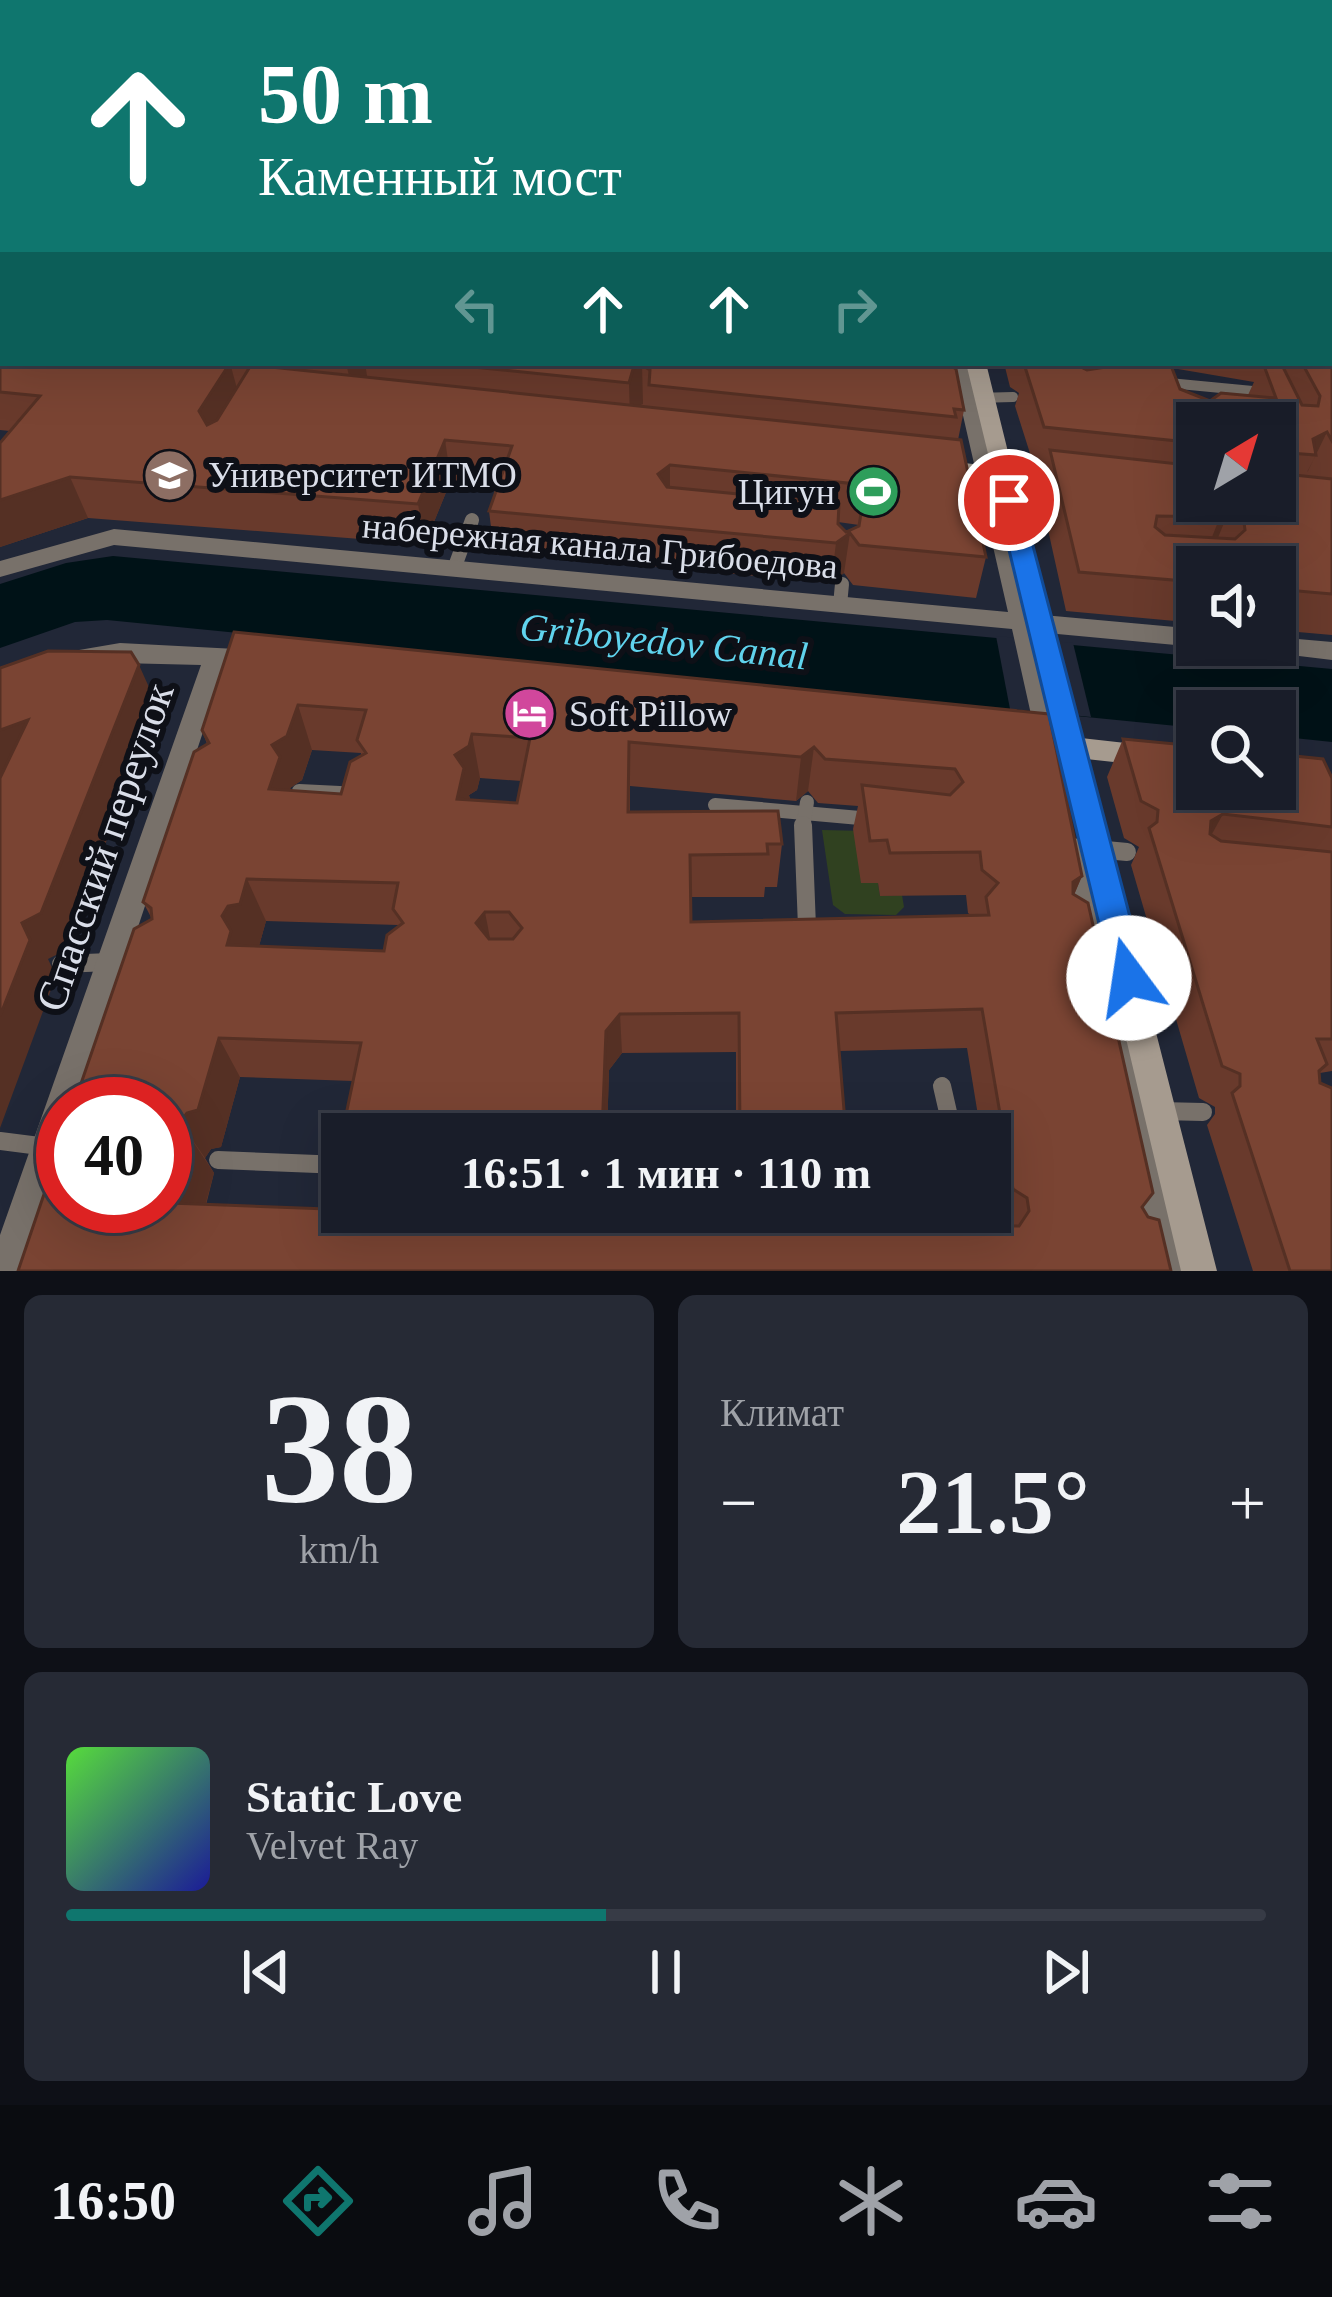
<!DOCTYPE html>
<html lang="ru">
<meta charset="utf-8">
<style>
:root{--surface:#191d29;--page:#262a35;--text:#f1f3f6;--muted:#9fa2a8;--line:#373b46;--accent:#0f766e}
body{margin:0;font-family:"Times New Roman",serif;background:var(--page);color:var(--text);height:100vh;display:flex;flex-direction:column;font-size:45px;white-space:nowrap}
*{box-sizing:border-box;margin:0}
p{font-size:39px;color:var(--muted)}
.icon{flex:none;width:66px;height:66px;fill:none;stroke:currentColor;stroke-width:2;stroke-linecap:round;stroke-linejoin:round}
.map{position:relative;height:1271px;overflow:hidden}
.panel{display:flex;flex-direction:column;gap:24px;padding:24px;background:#0e1017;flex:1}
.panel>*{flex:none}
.top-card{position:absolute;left:0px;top:0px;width:1332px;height:366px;box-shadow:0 12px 48px #0002,0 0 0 3px var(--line);background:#0f766e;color:#fff;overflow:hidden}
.needle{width:78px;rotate:38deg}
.controls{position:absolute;left:1176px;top:402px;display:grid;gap:24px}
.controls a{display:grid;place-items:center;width:120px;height:120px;border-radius:0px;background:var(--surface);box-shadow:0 12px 48px #0002,0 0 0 3px var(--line);font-size:60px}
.speed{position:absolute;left:36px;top:1077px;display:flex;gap:24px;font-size:60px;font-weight:700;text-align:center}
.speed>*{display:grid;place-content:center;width:156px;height:156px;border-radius:50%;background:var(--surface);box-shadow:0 12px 48px #0002,0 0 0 3px var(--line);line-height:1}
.speed .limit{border:18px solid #d22;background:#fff;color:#111}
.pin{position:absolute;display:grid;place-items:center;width:102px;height:102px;color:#fff;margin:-51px;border:6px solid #fff;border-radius:50%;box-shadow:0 3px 12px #0007}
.me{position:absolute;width:132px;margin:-66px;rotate:346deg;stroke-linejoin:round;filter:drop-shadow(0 0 9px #0008)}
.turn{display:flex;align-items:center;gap:42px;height:252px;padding:0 60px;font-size:54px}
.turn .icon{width:156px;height:156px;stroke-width:2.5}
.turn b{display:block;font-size:84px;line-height:102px}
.lanes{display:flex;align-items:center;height:114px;padding:0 60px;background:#0003;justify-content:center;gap:60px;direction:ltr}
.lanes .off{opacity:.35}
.big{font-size:90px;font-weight:700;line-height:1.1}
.panel .widget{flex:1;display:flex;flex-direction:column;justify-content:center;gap:18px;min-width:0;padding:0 42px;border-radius:18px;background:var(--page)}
.panel .dial{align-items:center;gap:0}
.dial b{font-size:156px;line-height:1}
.song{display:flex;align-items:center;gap:36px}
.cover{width:144px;height:144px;border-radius:18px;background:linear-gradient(135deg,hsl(110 70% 55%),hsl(240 70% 35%))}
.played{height:12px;border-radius:6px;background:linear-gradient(90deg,var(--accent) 45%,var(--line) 45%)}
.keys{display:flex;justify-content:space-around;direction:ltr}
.heat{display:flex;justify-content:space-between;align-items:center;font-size:66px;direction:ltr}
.panel .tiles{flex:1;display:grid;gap:24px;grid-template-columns:1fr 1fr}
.widget:last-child{grid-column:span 2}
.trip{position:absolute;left:321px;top:1113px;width:690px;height:120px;border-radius:0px;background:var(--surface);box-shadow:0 12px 48px #0002,0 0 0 3px var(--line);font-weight:700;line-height:120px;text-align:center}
.dock{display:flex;height:192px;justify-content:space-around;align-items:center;background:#0a0c10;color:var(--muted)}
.dock .icon{width:84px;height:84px}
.dock .on{color:var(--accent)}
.dock b{font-size:54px;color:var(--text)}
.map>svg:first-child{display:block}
</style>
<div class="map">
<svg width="1332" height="1271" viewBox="0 0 1332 1271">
<rect width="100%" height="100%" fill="#212737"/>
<!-- green -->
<path fill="#304120" d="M 822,830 L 910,832 L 861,883 L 878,883 L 880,896 L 902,895 L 904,907 L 896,915 L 845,914 L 833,905 Z"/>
<!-- water -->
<path fill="#001217" d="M 113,556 L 1332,669 L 1332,742 L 1275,736 L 1275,711 L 1197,711 L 1197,728 L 107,620 L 75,622 L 0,648 L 0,584 L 66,563 Z"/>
<!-- pier -->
<path fill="#212737" d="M 996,636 L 1073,643 L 1091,717 L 1010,709 Z"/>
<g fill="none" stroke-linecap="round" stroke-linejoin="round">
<!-- lane-far3 -->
<g stroke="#78716a" stroke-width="8">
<path d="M 641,0 L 658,3"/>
<path d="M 1307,0 L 1311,3"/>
</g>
<!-- lane-far2 -->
<g stroke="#78716a" stroke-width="10">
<path d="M 1171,391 L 1169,383 L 1263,392"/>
<path d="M 976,398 L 1013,397"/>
</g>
<!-- lane-far1 -->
<g stroke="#78716a" stroke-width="14">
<path d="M 454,569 L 472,520"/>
<path d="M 840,605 L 842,584"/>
<path d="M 299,791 L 360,794"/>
<path d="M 715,805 L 871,819"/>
<path d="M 803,828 L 807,802"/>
</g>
<!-- lane -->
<g stroke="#78716a" stroke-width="18">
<path d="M 803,825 L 807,927"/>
<path d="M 1095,849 L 1127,852"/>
<path d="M 61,964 L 110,962"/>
<path d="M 942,1086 L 953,1134"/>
<path d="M 1160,1111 L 1203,1112"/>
<path d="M 0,1141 L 63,1149"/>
<path d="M 218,1160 L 342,1165"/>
<path d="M 972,1212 L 976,1228 L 987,1234"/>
</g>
<!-- street -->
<g fill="#78716a" fill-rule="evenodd">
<rect x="871" y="0" width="12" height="3"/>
<path d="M 951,363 L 971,363 L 1032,614 L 1197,629 L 1197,645 L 1203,645 L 1197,647 L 1036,632 L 1064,746 L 1060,753 L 1051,756 L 1042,753 L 1038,746 L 1012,629 L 114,545 L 0,577 L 0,561 L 114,529 L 1008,612 Z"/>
<path d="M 1275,637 L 1332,642 L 1332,660 L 1257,651 L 1254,645 L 1275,645 Z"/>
<path d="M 120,643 L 256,650 L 265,653 L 268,659 L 265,665 L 225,666 L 79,1104 L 63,1104 L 63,1150 L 23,1271 L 0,1271 L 0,1235 L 201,665 L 79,662 L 76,656 L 79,650 Z"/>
<path d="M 1075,838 L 1085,842 L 1089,850 L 1192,1271 L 1156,1271 L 1061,850 L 1065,842 Z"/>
</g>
<!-- secondary -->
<g fill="#a69b8f" fill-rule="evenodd">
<path d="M 881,0 L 893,0 L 894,3 L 882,3 Z"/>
<path d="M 966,363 L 986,363 L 1012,468 L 1075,474 L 1086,481 L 1075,488 L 1016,482 L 1081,738 L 1197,751 L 1197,771 L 1086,759 L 1217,1271 L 1181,1271 L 994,480 L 937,474 L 926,467 L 937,460 L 991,466 Z"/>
</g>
</g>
<!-- wall -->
<g fill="#693a2c" fill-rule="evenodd">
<path d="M 0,0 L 509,0 L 506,3 L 3,3 L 3,363 L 949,363 L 964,410 L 958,440 L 986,557 L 976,598 L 853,585 L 844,573 L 831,583 L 494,551 L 489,511 L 498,485 L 451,480 L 425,544 L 88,518 L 0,547 L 0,443 L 10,431 L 0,430 ZM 838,522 L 859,525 L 846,532 Z"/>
<path d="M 1183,0 L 1292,0 L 1297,3 L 1188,3 Z"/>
<path d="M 1329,24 L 1332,26 L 1332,214 L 1329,211 Z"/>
<path d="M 1332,242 L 1332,635 L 1275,630 L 1275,567 L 1197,567 L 1197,623 L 1066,611 L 1039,489 L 1045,467 L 1034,466 L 1015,406 L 1019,393 L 1010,387 L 1004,363 L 1329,363 ZM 1172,368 L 1254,382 L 1248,395 L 1210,401 L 1180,389 ZM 1197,423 L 1275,501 L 1197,501 Z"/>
<path d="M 234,632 L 1049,714 L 1082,876 L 1074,895 L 1142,1207 L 1148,1217 L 1159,1220 L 18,1271 L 152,919 L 143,902 L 207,744 L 202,730 ZM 312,750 L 361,753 L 361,755 L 341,794 L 292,791 L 290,788 L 302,780 ZM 480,778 L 522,781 L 517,803 L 470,799 L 469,795 L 477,790 ZM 630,786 L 796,801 L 808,791 L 818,803 L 858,806 L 853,829 L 861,883 L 878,883 L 880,896 L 966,895 L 968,913 L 972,916 L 691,922 L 690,897 L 764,897 L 765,887 L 777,887 L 782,844 L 630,812 ZM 266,921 L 398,925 L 398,927 L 384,951 L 255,946 L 259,946 ZM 967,1048 L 981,1134 L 990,1134 L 990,1193 L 995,1223 L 999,1225 L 870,1224 L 856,1212 L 736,1212 L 736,1222 L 604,1219 L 604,1212 L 342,1212 L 206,1205 L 214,1173 L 205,1158 L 211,1149 L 221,1147 L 240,1077 L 353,1081 L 342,1134 L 607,1134 L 609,1070 L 622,1053 L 736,1052 L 736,1134 L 846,1134 L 839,1051 Z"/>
<path d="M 1123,739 L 1332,778 L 1332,1071 L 1320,1073 L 1332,1271 L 1253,1271 L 1207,1125 L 1215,1114 L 1215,1107 L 1199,1098 L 1131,865 L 1139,847 L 1124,838 L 1107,777 Z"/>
</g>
<!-- shaded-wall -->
<g fill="#553024">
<path d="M 480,0 L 509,0 L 506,3 L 477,3 Z"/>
<path d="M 230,363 L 241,403 L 212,451 L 199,411 Z"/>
<path d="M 346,363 L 365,363 L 367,376 L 353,393 Z"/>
<path d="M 1078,363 L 1097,363 L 1090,388 L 1070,391 Z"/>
<path d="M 642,365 L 643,404 L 634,408 L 630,423 L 629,383 L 633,369 Z"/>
<path d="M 1327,432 L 1308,471 L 1307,472 L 1316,455 L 1313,439 Z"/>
<path d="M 445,440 L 451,480 L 425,544 L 418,504 Z"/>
<path d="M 1290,453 L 1275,486 L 1275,458 Z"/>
<path d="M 670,465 L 670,505 L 658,474 Z"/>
<path d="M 70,477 L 88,518 L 0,547 L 0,500 Z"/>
<path d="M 1233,501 L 1217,540 L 1210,542 L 1220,517 L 1222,504 Z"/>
<path d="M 850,533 L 844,573 L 831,583 L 836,543 Z"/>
<path d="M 139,665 L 157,705 L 66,950 L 48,959 L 56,976 L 0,1128 L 0,1016 L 22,923 Z"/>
<path d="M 298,705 L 312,750 L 302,780 L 290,788 L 295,801 L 269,789 L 272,745 Z"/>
<path d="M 28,720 L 0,778 L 0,730 Z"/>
<path d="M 472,734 L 480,778 L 477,790 L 469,795 L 472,812 L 457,799 L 455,755 Z"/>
<path d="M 814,747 L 808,791 L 796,801 L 801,757 Z"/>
<path d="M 1223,814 L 1202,852 L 1211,821 Z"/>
<path d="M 1082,876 L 1064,918 L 1073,882 Z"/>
<path d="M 247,879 L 266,921 L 259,946 L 248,948 L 227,945 L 222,916 Z"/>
<path d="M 485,912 L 493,954 L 476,923 Z"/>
<path d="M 620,1014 L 622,1053 L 609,1070 L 607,1134 L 602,1134 L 606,1031 Z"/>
<path d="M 219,1038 L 240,1077 L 221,1147 L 211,1149 L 205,1158 L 180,1122 Z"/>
<path d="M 190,1137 L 214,1173 L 197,1236 L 171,1203 Z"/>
</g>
<!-- building -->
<g fill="#7a4433" stroke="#553024" stroke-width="3" fill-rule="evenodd">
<path d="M 0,0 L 480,0 L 477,3 L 3,3 L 3,318 L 0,318 Z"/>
<path d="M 654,0 L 764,0 L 763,3 L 652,3 Z"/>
<path d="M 824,0 L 868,0 L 869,3 L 824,3 Z"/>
<path d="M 918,0 L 1121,0 L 1126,3 L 919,3 Z"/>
<path d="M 1241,0 L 1292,0 L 1297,3 L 1246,3 Z"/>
<path d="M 1329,24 L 1332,26 L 1332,95 L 1329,95 Z"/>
<path d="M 1329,101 L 1332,103 L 1332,166 L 1329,164 Z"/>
<path d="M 1329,239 L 1332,242 L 1332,441 L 1327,432 L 1313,439 L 1316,455 L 1290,453 L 1275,458 L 1275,423 L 1197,423 L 1197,443 L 1044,427 L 1025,367 L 1028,363 L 1078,363 L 1077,365 L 1087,370 L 1120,365 L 1121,363 L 1170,363 L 1180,389 L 1210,401 L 1221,393 L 1276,398 L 1263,363 L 1281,363 L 1302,405 L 1318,406 L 1320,396 L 1302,363 L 1329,363 Z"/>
<path d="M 0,335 L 3,336 L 3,363 L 230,363 L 199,411 L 207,425 L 217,420 L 251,365 L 961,440 L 986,557 L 859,545 L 850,533 L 836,543 L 489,511 L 512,446 L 445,440 L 418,504 L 70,477 L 0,500 L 0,443 L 40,396 L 0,392 ZM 670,465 L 886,487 L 896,500 L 888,508 L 862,507 L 859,526 L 846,532 L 838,524 L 839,504 L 667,487 L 658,474 Z"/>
<path d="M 434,363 L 947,363 L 956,369 L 964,410 L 954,409 L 956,417 L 649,385 L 650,370 L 642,365 L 633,369 L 629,383 Z"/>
<path d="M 1050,450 L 1197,466 L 1197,501 L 1233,501 L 1222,504 L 1220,517 L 1157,516 L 1155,527 L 1165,535 L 1235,539 L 1245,530 L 1242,508 L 1234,501 L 1275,501 L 1275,473 L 1332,479 L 1332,594 L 1275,589 L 1275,567 L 1197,567 L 1197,582 L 1079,572 Z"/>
<path d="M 234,632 L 1049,714 L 1082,876 L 1073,882 L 1073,894 L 1088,903 L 1153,1193 L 1142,1207 L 1148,1217 L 1159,1220 L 1171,1271 L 18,1271 L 63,1138 L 63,1206 L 165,1206 L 165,1104 L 74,1104 L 134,929 L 152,919 L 151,908 L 143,902 L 194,752 L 209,743 L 202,730 ZM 298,705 L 366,710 L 357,740 L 366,753 L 350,762 L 341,794 L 269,789 L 280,757 L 272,745 L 287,736 ZM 472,734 L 530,738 L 517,803 L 457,799 L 464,768 L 455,755 L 469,746 ZM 629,742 L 801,757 L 814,747 L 825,759 L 955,769 L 963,782 L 950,795 L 862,785 L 870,841 L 887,840 L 890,853 L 980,852 L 982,870 L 998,883 L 986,897 L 989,915 L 691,922 L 690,855 L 768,854 L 767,844 L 782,844 L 778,811 L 628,812 ZM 247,879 L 398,883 L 393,909 L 403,923 L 387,935 L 384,951 L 227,945 L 231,931 L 222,916 L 228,906 L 240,904 ZM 485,912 L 509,912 L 522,928 L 513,939 L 489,939 L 476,923 ZM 982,1009 L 1013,1189 L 1027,1198 L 1029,1211 L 1019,1226 L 870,1224 L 856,1212 L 740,1212 L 740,1222 L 599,1219 L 599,1212 L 342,1212 L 342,1135 L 327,1209 L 171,1203 L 190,1137 L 180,1122 L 187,1113 L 198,1110 L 219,1038 L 361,1043 L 342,1134 L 602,1134 L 606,1031 L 620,1014 L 739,1013 L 740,1134 L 846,1134 L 836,1013 Z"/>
<path d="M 48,651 L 131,652 L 139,665 L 41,913 L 22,923 L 30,940 L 0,1016 L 0,778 L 28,720 L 0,730 L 0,668 Z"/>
<path d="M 1123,739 L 1197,746 L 1197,789 L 1275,789 L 1275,754 L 1323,759 L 1332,778 L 1332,827 L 1223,814 L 1211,821 L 1210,834 L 1221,841 L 1332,852 L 1332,1039 L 1317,1039 L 1327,1064 L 1319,1071 L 1320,1083 L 1332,1088 L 1332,1271 L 1290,1271 L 1232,1093 L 1240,1086 L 1240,1074 L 1222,1066 L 1149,828 L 1157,822 L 1158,810 L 1141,801 Z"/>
</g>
<!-- route -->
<path fill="#1a73e8" stroke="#114b97" stroke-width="3" d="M 1009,491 L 1021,500 L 1146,978 L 1141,989 L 1129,994 L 1117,989 L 1112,978 L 997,500 Z"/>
<!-- icons -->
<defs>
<symbol id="university-disc" viewBox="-11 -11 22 22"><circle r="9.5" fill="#8d6e63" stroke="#0e1017"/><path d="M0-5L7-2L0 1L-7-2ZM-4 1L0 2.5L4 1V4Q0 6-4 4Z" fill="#fff"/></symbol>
<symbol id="stadium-disc" viewBox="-11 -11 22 22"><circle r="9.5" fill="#2e9e5b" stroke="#0e1017"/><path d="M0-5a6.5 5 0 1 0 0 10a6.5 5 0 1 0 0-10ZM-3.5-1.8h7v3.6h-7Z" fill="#fff"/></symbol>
<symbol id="hotel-disc" viewBox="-11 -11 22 22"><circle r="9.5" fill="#d1479c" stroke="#0e1017"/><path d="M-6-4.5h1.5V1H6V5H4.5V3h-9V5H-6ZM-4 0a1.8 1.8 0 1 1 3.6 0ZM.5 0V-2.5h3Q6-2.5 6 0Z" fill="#fff"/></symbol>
</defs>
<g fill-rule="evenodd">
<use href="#university-disc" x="140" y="446" width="59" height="59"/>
<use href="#stadium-disc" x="844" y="462" width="59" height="59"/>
<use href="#hotel-disc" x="500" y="684" width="59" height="59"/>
</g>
<g text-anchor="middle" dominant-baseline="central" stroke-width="12" stroke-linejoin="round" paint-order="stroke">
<!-- poi labels -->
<g font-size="36" fill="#dadee9" stroke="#0e1017" text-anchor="start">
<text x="208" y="475">Университет ИТМО</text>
<text x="835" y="492" text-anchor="end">Цигун</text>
<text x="569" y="714">Soft Pillow</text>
</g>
<!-- street labels -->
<g font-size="36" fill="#dadee9" stroke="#0e1017">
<text transform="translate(600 546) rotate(5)">набережная канала Грибоедова</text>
</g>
<!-- water labels -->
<g font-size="39" font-style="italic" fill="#60d3ed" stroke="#0e1017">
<text transform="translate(664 641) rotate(6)">Griboyedov Canal</text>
</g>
<!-- near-street labels -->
<g font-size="42" fill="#dadee9" stroke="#0e1017">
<text transform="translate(105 847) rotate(-71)">Спасский переулок</text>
</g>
</g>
</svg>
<div class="controls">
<a><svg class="needle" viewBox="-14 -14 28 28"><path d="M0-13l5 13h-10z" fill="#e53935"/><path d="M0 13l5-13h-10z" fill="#9fa2a8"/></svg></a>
<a><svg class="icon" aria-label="sound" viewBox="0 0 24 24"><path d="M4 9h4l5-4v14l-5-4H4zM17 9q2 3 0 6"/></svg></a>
<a><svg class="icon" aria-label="search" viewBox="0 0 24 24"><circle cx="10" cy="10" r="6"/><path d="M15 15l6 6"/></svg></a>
</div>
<div class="speed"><div class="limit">40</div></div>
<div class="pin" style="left:1009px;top:500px;background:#d93025"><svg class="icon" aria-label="arrive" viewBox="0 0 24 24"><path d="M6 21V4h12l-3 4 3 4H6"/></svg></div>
<svg class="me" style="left:1129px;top:978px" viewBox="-20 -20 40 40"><circle r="19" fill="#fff"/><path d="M0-13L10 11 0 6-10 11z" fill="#1a73e8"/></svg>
<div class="trip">16:51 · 1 мин · 110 m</div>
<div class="top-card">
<div class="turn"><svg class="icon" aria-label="ahead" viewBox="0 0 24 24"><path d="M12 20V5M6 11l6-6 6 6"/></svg><div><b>50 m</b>Каменный мост</div></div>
<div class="lanes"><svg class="icon off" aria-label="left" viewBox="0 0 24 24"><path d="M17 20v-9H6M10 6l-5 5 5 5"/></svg><svg class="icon" aria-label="ahead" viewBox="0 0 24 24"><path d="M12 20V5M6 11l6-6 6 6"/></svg><svg class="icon" aria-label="ahead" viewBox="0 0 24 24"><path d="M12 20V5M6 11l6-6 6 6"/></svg><svg class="icon off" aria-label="right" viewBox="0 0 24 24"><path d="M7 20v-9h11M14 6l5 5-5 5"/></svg></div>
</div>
</div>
<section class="panel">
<div class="tiles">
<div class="widget dial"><b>38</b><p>km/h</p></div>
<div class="widget"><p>Климат</p>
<div class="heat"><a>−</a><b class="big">21.5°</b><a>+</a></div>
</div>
<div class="widget">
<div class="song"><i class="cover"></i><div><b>Static Love</b><p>Velvet Ray</p></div></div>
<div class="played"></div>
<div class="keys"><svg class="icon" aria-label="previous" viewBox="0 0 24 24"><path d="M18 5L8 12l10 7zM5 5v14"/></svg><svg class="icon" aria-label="pause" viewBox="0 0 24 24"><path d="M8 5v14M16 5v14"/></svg><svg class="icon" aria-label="next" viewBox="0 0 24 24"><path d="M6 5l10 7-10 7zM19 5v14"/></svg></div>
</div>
</div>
</section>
<nav class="dock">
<b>16:50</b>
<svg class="icon on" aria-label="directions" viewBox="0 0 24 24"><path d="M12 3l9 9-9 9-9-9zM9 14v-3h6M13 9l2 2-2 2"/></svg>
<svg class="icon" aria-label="music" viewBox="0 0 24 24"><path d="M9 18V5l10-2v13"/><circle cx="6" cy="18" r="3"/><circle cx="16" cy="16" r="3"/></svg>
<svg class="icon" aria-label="phone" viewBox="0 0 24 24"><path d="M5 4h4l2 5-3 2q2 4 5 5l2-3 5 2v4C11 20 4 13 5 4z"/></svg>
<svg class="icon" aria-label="climate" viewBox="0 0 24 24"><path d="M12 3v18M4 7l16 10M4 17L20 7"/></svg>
<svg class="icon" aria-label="car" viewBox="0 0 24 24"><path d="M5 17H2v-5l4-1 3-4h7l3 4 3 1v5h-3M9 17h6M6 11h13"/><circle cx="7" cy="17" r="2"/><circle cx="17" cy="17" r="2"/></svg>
<svg class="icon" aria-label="filters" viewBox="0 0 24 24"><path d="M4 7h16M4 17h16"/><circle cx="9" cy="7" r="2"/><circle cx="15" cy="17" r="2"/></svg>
</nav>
